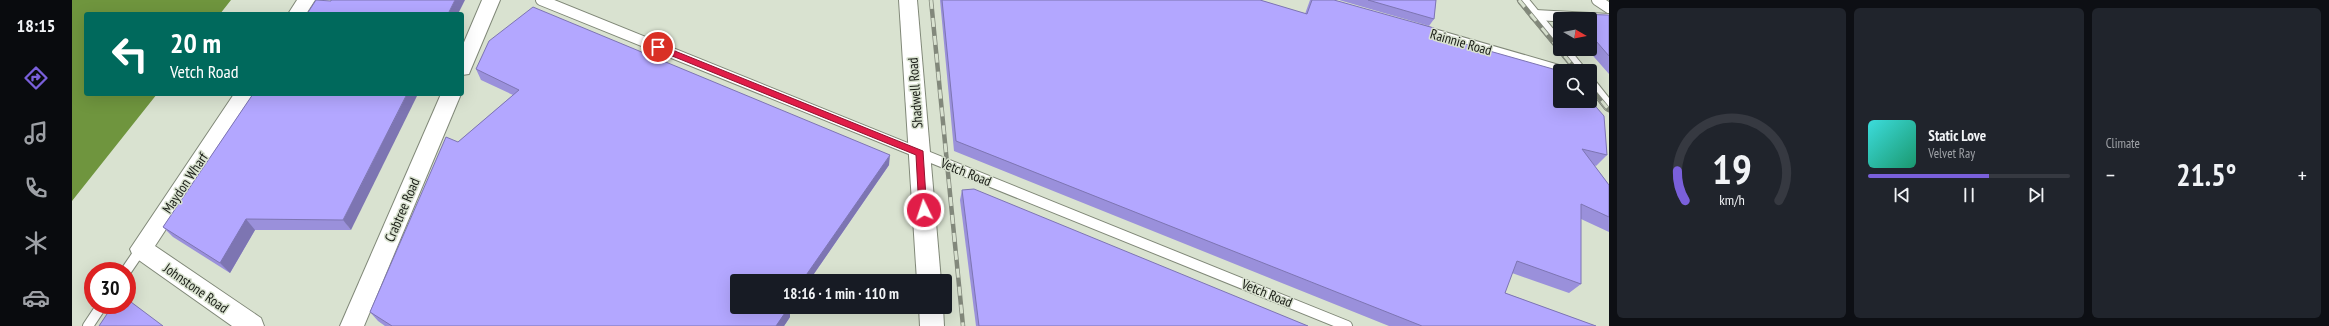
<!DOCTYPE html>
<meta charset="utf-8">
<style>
:root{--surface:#171b24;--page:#20242c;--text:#f1f3f6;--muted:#9ea1a6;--line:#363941;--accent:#7a60db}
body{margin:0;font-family:"PT Sans Narrow",sans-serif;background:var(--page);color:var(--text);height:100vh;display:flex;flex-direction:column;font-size:15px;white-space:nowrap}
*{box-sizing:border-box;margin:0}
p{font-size:13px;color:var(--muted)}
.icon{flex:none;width:22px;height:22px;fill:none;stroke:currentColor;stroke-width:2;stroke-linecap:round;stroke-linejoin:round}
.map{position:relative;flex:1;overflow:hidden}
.sheet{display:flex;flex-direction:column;gap:8px;padding:8px;background:#0d0f14;width:720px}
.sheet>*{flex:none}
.top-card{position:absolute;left:12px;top:12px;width:380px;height:84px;border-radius:4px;box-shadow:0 4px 16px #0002;background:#00695c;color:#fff;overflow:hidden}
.needle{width:26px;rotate:99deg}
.controls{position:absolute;left:1481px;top:12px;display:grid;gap:8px}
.controls a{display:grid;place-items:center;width:44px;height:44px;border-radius:4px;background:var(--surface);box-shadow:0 4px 16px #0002;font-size:20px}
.speed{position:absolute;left:12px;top:262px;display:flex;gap:8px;font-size:20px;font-weight:700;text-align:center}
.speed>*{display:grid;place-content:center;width:52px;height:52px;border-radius:50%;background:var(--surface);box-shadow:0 4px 16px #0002;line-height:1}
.speed .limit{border:6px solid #d22;background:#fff;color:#111}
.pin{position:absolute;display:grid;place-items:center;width:34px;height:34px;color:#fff;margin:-17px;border:2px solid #fff;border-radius:50%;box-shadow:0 1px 4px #0007}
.me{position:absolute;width:44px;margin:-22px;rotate:356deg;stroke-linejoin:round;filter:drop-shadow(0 0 3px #0008)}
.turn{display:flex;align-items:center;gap:14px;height:84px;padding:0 20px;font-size:18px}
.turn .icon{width:52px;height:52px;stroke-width:2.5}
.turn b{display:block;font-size:28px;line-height:34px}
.big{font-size:30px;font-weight:800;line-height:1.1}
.sheet .card{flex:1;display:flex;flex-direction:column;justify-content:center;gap:6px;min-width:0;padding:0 14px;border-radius:6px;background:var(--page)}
.sheet .dial{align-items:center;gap:0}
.dial svg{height:104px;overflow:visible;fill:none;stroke:var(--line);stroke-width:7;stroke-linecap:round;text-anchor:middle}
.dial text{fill:var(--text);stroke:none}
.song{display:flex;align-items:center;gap:12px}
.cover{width:48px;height:48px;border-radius:6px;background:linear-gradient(135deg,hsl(180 70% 55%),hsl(160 70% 35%))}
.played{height:4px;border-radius:2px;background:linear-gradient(90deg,var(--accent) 60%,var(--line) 60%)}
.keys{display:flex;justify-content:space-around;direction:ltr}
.heat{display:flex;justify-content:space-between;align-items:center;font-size:22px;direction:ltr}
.sheet .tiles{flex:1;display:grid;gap:8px;grid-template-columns:repeat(3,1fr)}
.trip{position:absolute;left:658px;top:274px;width:222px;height:40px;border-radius:4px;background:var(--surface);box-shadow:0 4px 16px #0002;font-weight:800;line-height:40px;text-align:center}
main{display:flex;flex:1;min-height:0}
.tab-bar{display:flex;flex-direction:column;width:72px;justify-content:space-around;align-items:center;background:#090b0e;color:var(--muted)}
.tab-bar .icon{width:28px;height:28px}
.tab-bar .on{color:var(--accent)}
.tab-bar b{font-size:18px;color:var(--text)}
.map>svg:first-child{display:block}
</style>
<main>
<nav class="tab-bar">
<b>18:15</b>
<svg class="icon on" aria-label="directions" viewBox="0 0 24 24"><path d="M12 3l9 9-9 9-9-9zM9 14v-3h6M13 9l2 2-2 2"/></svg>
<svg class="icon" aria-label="music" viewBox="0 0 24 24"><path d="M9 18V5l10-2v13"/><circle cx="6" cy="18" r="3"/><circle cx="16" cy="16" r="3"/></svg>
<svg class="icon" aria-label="phone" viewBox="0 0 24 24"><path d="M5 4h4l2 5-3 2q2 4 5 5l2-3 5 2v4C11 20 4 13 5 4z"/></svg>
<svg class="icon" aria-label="climate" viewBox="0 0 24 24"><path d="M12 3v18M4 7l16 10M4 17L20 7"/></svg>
<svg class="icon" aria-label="car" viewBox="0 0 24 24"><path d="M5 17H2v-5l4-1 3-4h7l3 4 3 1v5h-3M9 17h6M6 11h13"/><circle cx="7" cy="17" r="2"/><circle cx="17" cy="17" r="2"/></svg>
</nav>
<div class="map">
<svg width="1537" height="326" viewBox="0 0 1537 326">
<rect width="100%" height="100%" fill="#d9e2d0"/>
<!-- water -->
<path fill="#6f953e" d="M 0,0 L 159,0 L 148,14 L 14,14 L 14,94 L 85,94 L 0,201 Z"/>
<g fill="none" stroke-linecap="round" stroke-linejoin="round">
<defs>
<g id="lane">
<path d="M 469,0 L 1275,326"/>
<path d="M 1451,0 L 1488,45"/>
<path d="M 1525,0 L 1537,8"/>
<path d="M 1463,15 L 1537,19"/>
<path d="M 1348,30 L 1490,71"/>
<path d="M 1491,49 L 1509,71"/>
<path d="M 1518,82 L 1537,106"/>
<path d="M 54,271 L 69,249"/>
<path d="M 16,326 L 30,305"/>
</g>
<g id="street">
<path d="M 225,0 L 243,0 L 234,14 L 216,14 Z"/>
<path d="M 410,0 L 428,0 L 399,69 L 397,74 L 390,75 L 390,47 Z"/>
<path d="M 827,0 L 845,0 L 869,281 L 845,281 Z"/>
<path d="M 162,94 L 182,94 L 83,246 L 189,318 L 192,326 L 160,326 L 61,256 L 58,249 Z"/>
<path d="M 369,94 L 389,94 L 292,326 L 268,326 Z"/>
<path d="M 847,307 L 871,307 L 872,326 L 848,326 Z"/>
</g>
</defs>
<!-- lane casing -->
<use href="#lane" stroke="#808878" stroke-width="12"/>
<!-- street casing -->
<use href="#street" stroke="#808878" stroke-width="2"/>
<!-- lane -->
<use href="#lane" stroke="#fff" stroke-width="10"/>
<!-- street -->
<use href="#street" fill="#fff" fill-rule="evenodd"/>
<defs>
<g id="rail">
<path d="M 859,0 L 891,326"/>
<path d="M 1447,0 L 1505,71"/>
<path d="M 1518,87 L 1537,110"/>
</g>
</defs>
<!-- rail casing -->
<use href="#rail" stroke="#82887b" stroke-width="4.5"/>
<!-- rail -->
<use href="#rail" stroke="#d9e2d0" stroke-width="3" stroke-dasharray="9" stroke-linecap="butt"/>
</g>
<!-- wall -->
<g fill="#9a90db">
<path d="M 868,0 L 1188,0 L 1233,14 L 1238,0 L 1262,0 L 1361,35 L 1535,155 L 1524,166 L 1522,165 L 1537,185 L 1537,232 L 1509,219 L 1509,284 L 1497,293 L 1440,273 L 1433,293 L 1524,326 L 1317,326 L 882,151 Z"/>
<path d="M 1267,0 L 1364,0 L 1362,19 L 1357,26 Z"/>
<path d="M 1501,14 L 1537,15 L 1537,74 L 1515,49 L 1518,49 L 1518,19 L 1496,19 Z"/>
<path d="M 404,69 L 817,165 L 737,281 L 665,281 L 665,307 L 719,307 L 718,309 L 718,317 L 712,326 L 313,326 L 306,321 L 298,312 L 386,142 L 441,95 L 409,80 Z"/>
<path d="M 181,94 L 279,230 L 183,230 L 158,273 L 101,237 L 91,227 Z"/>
<path d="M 890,190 L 1236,326 L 904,326 L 888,200 Z"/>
</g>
<!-- shaded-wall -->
<g fill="#7d75b2">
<path d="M 383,0 L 393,0 L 386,14 L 376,14 Z"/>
<path d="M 335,94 L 346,94 L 279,230 L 271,220 Z"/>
<path d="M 818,155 L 817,165 L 737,281 L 730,281 Z"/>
<path d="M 174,219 L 183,230 L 158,273 L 148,263 Z"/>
<path d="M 713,307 L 719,307 L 718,309 L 718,317 L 712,326 L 704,326 Z"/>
</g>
<!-- building -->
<g fill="#b3a7ff" stroke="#7d75b2">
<path d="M 244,0 L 259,1 L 259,0 L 383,0 L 376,14 L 235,14 Z"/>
<path d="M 870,0 L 1188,0 L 1235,14 L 1240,0 L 1262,0 L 1362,28 L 1361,35 L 1488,71 L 1488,101 L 1518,101 L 1518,100 L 1532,116 L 1535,155 L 1510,149 L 1537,185 L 1537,217 L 1509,204 L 1509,284 L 1445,261 L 1433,293 L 1524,326 L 1350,326 L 884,141 Z"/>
<path d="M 1296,0 L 1364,0 L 1362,19 Z"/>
<path d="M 461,7 L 818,155 L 730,281 L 665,281 L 665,307 L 717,307 L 704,326 L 320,326 L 298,312 L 374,137 L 386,142 L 447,90 L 404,69 L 417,41 Z"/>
<path d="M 1501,14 L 1537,15 L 1537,56 L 1518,34 L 1518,19 L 1505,19 Z"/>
<path d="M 181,94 L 335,94 L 271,220 L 174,219 L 148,263 L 91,227 Z"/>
<path d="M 902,189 L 1236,326 L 907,326 L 890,190 Z"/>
<path d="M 55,299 L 91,326 L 27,326 L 41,305 L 55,305 Z"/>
</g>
<!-- route -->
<path fill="#e11d48" stroke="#92132f" d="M 583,45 L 588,45 L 851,151 L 855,213 L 849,213 L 847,210 L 844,155 L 583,49 Z"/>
<g text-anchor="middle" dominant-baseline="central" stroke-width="3" stroke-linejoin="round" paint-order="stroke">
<!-- street labels -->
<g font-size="14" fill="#181b15" stroke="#d9e2d0">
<text transform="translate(1389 42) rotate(16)">Rainnie Road</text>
<text transform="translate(843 93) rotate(-94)">Shadwell Road</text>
<text transform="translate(894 172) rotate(22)">Vetch Road</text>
<text transform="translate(113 183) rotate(-56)">Maydon Wharf</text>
<text transform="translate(330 210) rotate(-67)">Crabtree Road</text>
<text transform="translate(124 288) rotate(35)">Johnstone Road</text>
<text transform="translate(1195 293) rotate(22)">Vetch Road</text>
</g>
</g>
</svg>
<div class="controls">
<a><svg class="needle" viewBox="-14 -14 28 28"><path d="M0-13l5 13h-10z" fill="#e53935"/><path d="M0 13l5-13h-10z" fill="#9ea1a6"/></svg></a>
<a><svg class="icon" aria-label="search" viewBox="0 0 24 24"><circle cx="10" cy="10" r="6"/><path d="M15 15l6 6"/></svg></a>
</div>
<div class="speed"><div class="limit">30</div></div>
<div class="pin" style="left:586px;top:47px;background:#d93025"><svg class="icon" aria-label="arrive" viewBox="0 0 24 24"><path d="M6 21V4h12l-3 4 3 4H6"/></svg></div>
<svg class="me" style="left:852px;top:210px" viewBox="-20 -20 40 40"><circle r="17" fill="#e11d48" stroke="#fff" stroke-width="3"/><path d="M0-11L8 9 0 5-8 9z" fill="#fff"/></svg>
<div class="trip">18:16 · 1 min · 110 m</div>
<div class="top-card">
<div class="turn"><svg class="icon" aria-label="left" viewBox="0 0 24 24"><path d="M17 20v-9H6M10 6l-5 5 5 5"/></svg><div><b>20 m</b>Vetch Road</div></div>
</div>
</div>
<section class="sheet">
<div class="tiles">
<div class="card dial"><svg viewBox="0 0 100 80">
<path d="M14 69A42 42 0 1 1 86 69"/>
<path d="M14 69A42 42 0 0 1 8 46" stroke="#7a60db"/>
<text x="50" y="56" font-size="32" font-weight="700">19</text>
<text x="50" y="72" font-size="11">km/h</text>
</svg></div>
<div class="card">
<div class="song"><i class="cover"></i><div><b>Static Love</b><p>Velvet Ray</p></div></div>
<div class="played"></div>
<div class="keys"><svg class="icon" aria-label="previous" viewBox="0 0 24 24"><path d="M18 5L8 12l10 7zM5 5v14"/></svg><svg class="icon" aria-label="pause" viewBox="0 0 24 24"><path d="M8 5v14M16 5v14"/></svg><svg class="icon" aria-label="next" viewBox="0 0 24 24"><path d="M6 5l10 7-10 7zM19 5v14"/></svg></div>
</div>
<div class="card"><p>Climate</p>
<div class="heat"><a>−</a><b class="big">21.5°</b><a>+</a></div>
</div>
</div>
</section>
</main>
